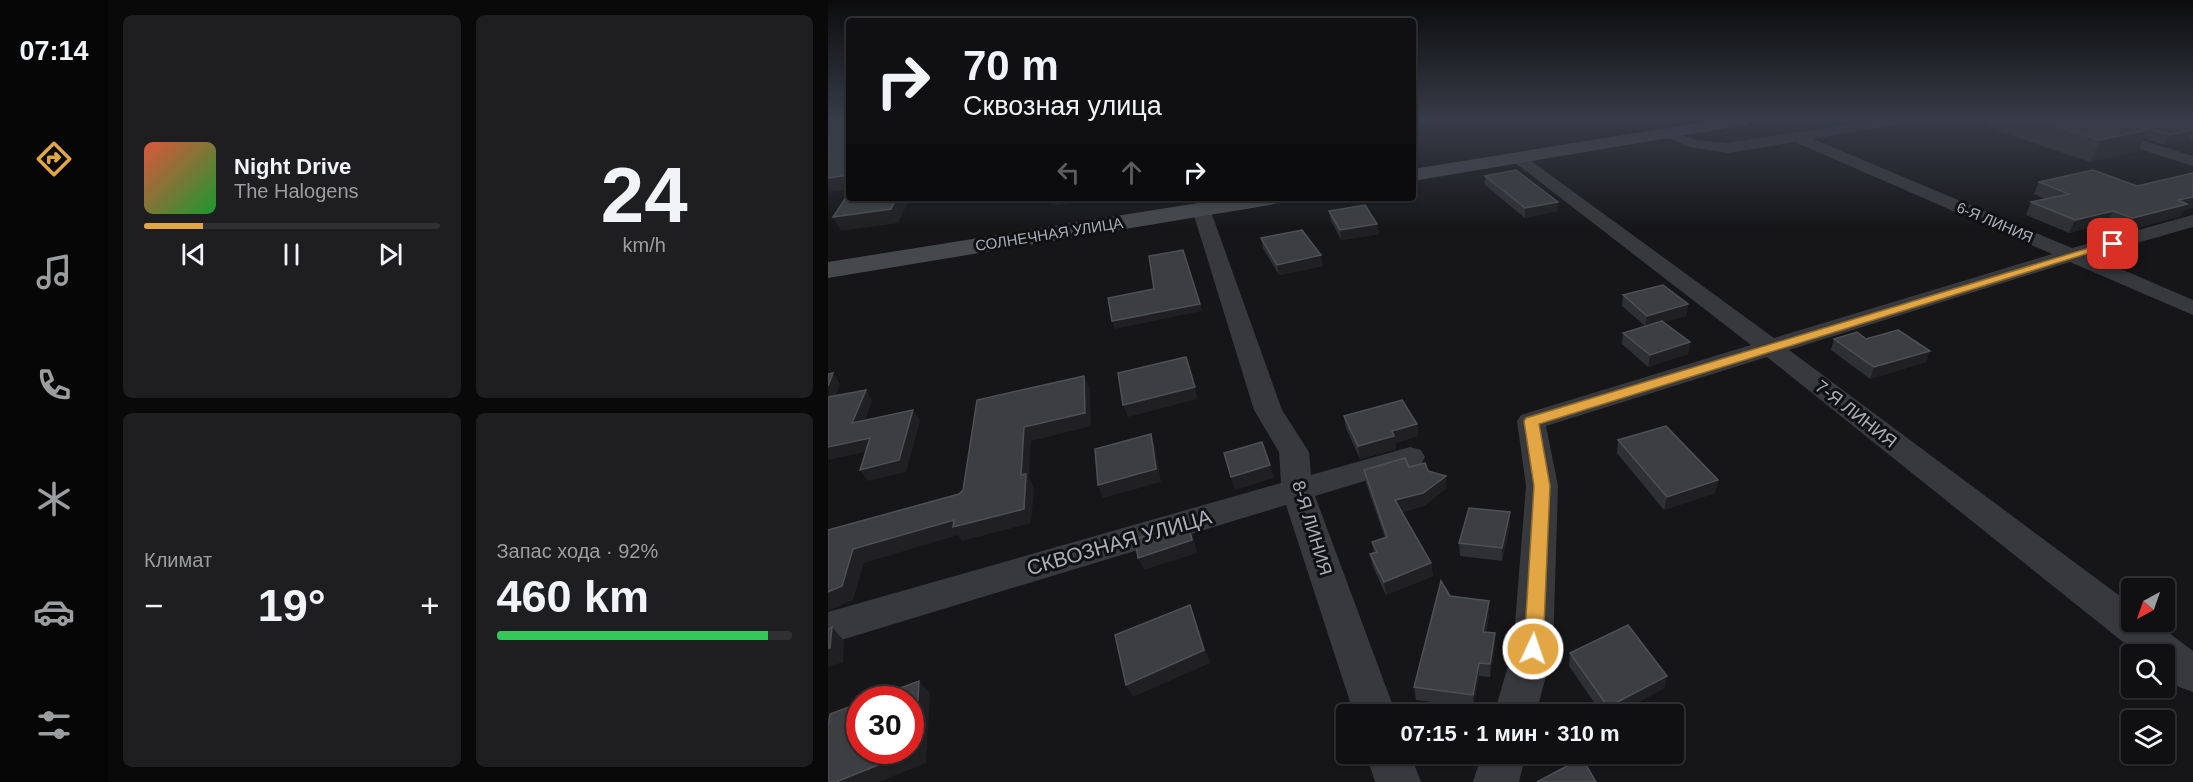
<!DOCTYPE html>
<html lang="ru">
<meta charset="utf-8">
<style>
:root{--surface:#101012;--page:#1e1e20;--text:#f1f3f6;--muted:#9c9d9f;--line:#303032;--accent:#e2a644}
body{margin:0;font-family:Helvetica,sans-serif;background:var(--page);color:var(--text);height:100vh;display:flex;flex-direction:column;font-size:22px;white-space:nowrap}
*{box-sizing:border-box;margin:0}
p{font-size:20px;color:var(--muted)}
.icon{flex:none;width:33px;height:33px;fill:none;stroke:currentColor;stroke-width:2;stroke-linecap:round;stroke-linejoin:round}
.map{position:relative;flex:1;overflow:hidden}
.side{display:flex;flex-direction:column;gap:15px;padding:15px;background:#09090a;width:720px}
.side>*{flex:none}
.banner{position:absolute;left:18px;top:18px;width:570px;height:183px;border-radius:6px;box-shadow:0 2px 4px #0004,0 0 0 2px var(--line);background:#101012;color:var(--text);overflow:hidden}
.needle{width:39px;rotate:220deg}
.tools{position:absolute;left:1293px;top:578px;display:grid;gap:12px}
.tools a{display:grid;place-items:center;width:54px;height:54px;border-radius:6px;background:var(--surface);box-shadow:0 2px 4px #0004,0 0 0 2px var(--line);font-size:30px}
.speed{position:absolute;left:18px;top:686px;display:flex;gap:12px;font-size:30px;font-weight:700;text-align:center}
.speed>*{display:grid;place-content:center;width:78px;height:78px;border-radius:50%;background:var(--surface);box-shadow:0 2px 4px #0004,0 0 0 2px var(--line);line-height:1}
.speed .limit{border:9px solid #d22;background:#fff;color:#111}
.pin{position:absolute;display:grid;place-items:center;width:51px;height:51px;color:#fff;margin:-26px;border-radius:12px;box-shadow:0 3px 9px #0006}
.me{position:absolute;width:66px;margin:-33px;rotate:3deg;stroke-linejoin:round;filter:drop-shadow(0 0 4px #0008)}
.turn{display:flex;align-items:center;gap:21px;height:126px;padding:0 18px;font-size:27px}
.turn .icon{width:78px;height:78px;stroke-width:2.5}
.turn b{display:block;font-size:42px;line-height:51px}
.lanes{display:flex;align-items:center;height:57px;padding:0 18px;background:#0003;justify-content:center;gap:30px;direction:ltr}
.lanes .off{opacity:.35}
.big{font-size:45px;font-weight:800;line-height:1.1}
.side .widget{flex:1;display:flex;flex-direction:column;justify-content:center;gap:9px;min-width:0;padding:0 21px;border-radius:9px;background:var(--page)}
.side .dial{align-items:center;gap:0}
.dial b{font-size:78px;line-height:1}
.song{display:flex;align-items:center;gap:18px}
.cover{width:72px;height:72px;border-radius:9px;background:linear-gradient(135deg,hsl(10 70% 55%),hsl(130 70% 35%))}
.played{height:6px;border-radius:3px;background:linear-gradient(90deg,var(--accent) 20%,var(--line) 20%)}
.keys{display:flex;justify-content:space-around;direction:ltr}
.heat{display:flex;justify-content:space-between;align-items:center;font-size:33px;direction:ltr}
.charge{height:9px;border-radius:4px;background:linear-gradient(90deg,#34c759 92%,var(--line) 0)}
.side .tiles{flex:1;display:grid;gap:15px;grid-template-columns:repeat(2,1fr)}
.trip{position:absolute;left:508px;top:704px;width:348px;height:60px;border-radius:6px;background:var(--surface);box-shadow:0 2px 4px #0004,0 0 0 2px var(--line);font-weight:800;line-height:60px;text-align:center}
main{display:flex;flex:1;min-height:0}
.menu{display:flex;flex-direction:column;width:108px;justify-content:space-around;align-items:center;background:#060607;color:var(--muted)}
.menu .icon{width:42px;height:42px}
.menu .current{color:var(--accent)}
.menu b{font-size:27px;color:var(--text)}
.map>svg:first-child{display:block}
</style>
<main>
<nav class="menu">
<b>07:14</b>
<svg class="icon current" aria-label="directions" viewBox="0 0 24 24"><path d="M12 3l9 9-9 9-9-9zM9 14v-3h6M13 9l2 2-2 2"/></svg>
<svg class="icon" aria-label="music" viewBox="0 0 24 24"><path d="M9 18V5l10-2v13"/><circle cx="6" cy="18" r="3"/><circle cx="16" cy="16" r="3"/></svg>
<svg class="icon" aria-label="phone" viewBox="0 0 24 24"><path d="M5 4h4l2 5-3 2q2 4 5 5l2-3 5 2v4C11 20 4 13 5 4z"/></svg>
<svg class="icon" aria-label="climate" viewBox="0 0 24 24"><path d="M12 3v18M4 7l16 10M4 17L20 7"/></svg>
<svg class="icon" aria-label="car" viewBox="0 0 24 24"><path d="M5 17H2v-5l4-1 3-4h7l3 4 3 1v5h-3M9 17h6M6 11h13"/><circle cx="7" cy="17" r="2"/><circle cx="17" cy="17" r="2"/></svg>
<svg class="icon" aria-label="filters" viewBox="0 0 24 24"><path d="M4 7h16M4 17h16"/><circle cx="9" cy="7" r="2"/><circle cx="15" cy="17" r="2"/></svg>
</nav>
<section class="side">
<div class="tiles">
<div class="widget">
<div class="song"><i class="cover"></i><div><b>Night Drive</b><p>The Halogens</p></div></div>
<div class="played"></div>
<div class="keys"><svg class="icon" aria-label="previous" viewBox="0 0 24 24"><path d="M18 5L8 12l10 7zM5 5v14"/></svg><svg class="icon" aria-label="pause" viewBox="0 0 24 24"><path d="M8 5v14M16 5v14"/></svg><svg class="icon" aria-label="next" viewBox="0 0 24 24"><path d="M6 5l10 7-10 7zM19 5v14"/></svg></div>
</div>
<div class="widget dial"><b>24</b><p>km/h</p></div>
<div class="widget"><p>Климат</p>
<div class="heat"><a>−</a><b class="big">19°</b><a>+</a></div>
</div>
<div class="widget"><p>Запас хода · 92%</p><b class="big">460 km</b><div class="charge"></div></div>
</div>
</section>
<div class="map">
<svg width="1365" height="782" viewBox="0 0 1365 782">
<rect width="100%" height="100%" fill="#161618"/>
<!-- green -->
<g fill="#1d231d">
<path d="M 973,120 L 1036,120 L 1025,121 L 1031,124 C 1019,126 999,131 992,121 L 892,135 L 888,133 Z"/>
<path d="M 952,128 L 965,135 L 907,145 L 894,137 Z"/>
</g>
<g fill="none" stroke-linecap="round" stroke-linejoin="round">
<!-- street -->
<g fill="#38393d" fill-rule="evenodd">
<path d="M 1048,120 L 1079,120 L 1072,124 L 985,139 L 1244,248 L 1365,215 L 1365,227 L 1263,256 L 1365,300 L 1365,315 L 1242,262 L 961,350 L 1304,605 L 1304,621 L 1325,621 L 1365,651 L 1365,692 L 1351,687 L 1336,675 L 1336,654 L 1310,654 L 939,357 L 718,426 L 730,486 L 725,649 L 708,714 L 666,714 L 685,649 L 698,486 L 689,421 L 693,415 L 923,345 L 681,158 L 689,153 L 695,155 L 946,338 L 1224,254 L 967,142 L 900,153 L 862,147 L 828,133 L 835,129 L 869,140 L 900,143 Z"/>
<path d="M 1228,120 L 1249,120 L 1365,156 L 1365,166 L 1230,123 Z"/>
<path d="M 373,203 L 382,209 L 454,410 L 481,452 L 483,475 L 582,447 L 593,450 L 597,457 L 593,464 L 487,496 L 568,714 L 526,714 L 458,505 L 0,644 L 0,612 L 453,483 L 451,452 L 426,410 L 364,209 Z"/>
<path d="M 538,753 L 582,753 L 593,782 L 547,782 Z"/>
<path d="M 654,753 L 698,753 L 691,782 L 645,782 Z"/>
</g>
<!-- secondary -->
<g fill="#46484c" fill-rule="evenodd">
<path d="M 888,120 L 927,120 L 918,125 L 585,181 L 585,169 Z"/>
<path d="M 401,198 L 453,198 L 450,203 L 442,205 L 0,278 L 0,262 Z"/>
</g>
</g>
<!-- wall -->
<g fill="#2f3033">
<path d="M 700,120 L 708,120 L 708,125 Z"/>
<path d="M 1161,120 L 1365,120 L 1365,140 L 1361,139 L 1336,145 L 1316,138 L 1310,151 L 1262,162 L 1158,127 Z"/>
<path d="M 1365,173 L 1365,207 L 1356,210 L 1352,216 L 1298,231 L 1279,223 L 1241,233 L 1198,215 L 1203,202 L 1218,199 L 1206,194 L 1211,182 L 1309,186 Z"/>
<path d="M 657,176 L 729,211 L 697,218 L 657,185 Z"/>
<path d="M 501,211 L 549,224 L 551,234 L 513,240 L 503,220 Z"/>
<path d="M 433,238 L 495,266 L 451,275 L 435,248 Z"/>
<path d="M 795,295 L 860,304 L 858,316 L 835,322 L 862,342 L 860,354 L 820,367 L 794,344 L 795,333 L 817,326 L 794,306 Z"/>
<path d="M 1006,339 L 1098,362 L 1042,379 L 1003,350 Z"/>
<path d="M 516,416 L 589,424 L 590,436 L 567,443 L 568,449 L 532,459 L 518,428 Z"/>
<path d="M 790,440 L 890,480 L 887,493 L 836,510 L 789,453 Z"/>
<path d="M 536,470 L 600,471 L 618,488 L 596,506 L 574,512 L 603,563 L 605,576 L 558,595 L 545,567 L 542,554 L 546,553 L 544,542 L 557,538 L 538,483 Z"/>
<path d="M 682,512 L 682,525 L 674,561 L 632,556 L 631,543 Z"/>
<path d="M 622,596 L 661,614 L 658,632 L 667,646 L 662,677 L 651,676 L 645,707 L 588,700 L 586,687 Z"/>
<path d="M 742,653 L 839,676 L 836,688 L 789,714 L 774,714 L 741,666 Z"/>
</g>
<!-- shaded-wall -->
<g fill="#202022">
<path d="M 1320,130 L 1310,151 L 1262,162 L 1272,140 Z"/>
<path d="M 1365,130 L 1361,139 L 1336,145 L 1341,135 Z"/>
<path d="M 21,175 L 21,189 L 0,192 L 0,178 Z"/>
<path d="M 1365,197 L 1365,207 L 1356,210 L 1352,216 L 1298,231 L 1305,218 L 1350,200 Z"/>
<path d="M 68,198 L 82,198 L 70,223 L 13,231 L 5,217 Z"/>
<path d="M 221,198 L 277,198 L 224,206 Z"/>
<path d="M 730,202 L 729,211 L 697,218 L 697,208 Z"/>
<path d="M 1285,211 L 1279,223 L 1241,233 L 1247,220 Z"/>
<path d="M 549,224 L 551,234 L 513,240 L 512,230 Z"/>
<path d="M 493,255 L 495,266 L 451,275 L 449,265 Z"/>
<path d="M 372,304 L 374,311 L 287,329 L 284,321 Z"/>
<path d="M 860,304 L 858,316 L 817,327 L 819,316 Z"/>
<path d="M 862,342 L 860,354 L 820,367 L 822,355 Z"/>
<path d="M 1102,351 L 1098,362 L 1042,379 L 1046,367 Z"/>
<path d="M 358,357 L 370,399 L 300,417 L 295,405 Z"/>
<path d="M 5,373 L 12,384 L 3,409 L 0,405 L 0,386 Z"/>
<path d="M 256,376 L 262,389 L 263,426 L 203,441 L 201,478 L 206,488 L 203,523 L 134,541 L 130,535 L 36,563 L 25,600 L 0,611 L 0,592 L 25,549 L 193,475 L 196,427 Z"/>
<path d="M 38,390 L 44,401 L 32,434 L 24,423 Z"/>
<path d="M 85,410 L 92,421 L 78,472 L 40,481 L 32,470 Z"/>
<path d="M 589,424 L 590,436 L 567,443 L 568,449 L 532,459 L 530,446 L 564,431 Z"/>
<path d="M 323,434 L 327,447 L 333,482 L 275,498 L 270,485 Z"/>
<path d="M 42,438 L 49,449 L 0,460 L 0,447 Z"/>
<path d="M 442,465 L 446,478 L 407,490 L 403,477 Z"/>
<path d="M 618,476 L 618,488 L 596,506 L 569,513 L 567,500 Z"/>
<path d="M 890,480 L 887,493 L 836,510 L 839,497 Z"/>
<path d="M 682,512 L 682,525 L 674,561 L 674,548 Z"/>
<path d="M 360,523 L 365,536 L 369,553 L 316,570 L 310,558 Z"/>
<path d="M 603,563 L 605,576 L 558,595 L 556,582 Z"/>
<path d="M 661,601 L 661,614 L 655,645 L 655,632 Z"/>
<path d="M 362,605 L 367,618 L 382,663 L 305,697 L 298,685 Z"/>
<path d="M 4,627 L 16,641 L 15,662 L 0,667 L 0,648 Z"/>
<path d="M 667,633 L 667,646 L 662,677 L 662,664 Z"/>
<path d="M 651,663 L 651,676 L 645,707 L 645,695 Z"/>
<path d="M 839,676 L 836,688 L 789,714 L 779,714 L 780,707 Z"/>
<path d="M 91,681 L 102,693 L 98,763 L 51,782 L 8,782 Z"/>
</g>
<!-- building -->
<g fill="#3c3e41" stroke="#4e5054" stroke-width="1.5">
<path d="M 0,120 L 21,120 L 21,175 L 0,178 Z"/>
<path d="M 1207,120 L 1287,120 L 1320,130 L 1272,140 Z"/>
<path d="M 1290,120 L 1365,120 L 1365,130 L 1341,135 Z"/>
<path d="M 688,170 L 730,202 L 697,208 L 657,176 Z"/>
<path d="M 1265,170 L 1309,186 L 1365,173 L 1365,197 L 1350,200 L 1359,204 L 1305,218 L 1285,211 L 1247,220 L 1203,202 L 1241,194 L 1211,182 Z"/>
<path d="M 21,193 L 21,198 L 68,198 L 63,209 L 5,217 Z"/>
<path d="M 537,205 L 549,224 L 512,230 L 501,211 Z"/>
<path d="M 474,230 L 493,255 L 449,265 L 433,238 Z"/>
<path d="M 355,250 L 372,304 L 284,321 L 280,298 L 326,289 L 321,256 Z"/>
<path d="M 835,285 L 860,304 L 819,316 L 795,295 Z"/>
<path d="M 834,321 L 862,342 L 822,355 L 795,333 Z"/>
<path d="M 1070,330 L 1102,351 L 1046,367 L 1006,339 L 1029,332 L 1038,339 Z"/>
<path d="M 358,357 L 367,387 L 295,405 L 290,373 Z"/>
<path d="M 5,373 L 0,386 L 0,374 Z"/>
<path d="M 256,376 L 257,413 L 196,427 L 193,475 L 198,474 L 196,509 L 125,527 L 126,520 L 25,549 L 14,586 L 0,592 L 0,530 L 131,494 L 135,490 L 149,400 Z"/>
<path d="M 38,390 L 24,423 L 85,410 L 71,460 L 32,470 L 42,438 L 0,447 L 0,397 Z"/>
<path d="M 574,400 L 589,424 L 564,431 L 566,436 L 530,446 L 516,416 Z"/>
<path d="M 838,426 L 890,480 L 839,497 L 790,440 Z"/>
<path d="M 323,434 L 328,469 L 270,485 L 267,449 Z"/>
<path d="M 434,442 L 442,465 L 403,477 L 396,453 Z"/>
<path d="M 577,458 L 581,467 L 597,463 L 600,471 L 618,476 L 595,493 L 567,500 L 603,563 L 556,582 L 542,554 L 549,552 L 544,542 L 559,537 L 536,470 Z"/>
<path d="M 641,508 L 682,512 L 674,548 L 631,543 Z"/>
<path d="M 360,523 L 364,540 L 310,558 L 307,539 Z"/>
<path d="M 613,581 L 622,596 L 661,601 L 655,632 L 667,633 L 662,664 L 651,663 L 645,695 L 586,687 Z"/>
<path d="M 362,605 L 376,650 L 298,685 L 287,635 Z"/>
<path d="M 800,625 L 839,676 L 780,707 L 742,653 Z"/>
<path d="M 4,627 L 2,648 L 0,648 L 0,629 Z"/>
<path d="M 91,681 L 87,750 L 8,782 L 0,782 L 0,727 L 2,714 L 32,703 L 32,750 L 82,750 L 82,699 L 42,699 Z"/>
<path d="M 754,758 L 768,782 L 709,782 Z"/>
</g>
<!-- sky -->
<linearGradient id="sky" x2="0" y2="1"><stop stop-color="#0c0c0d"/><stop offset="0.52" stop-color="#363c48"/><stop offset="1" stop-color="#363c48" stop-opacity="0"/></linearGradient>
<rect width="1365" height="229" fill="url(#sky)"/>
<!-- route -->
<path fill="#e2a644" stroke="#936c2c" stroke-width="1.5" d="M 1281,242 L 1290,244 L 711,424 L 722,486 L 715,649 L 712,655 L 705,657 L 698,655 L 696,649 L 706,486 L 696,421 L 698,418 Z"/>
<g text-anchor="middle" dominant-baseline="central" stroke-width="6" stroke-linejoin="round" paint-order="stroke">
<!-- far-street labels -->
<g font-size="15" fill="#aaaeb7" stroke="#111113">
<text transform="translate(1167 222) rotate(23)">6-Я ЛИНИЯ</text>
<text transform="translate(221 234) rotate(-9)">СОЛНЕЧНАЯ УЛИЦА</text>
</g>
<!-- street labels -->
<g font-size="18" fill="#aaaeb7" stroke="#111113">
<text transform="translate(1028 414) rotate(38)">7-Я ЛИНИЯ</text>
<text transform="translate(484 528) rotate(73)">8-Я ЛИНИЯ</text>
</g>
<!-- near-street labels -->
<g font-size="21" fill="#aaaeb7" stroke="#111113">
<text transform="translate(291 542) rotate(-16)">СКВОЗНАЯ УЛИЦА</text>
</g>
</g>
</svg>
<div class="tools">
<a><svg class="needle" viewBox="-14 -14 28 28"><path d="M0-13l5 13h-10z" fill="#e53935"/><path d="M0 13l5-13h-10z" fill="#9c9d9f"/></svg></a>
<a><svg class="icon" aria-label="search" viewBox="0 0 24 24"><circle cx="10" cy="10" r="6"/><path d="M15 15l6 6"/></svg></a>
<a><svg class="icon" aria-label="layers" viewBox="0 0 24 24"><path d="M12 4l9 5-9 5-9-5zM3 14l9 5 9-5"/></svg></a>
</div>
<div class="speed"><div class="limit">30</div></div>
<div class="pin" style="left:1285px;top:244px;background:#d93025"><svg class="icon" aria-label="arrive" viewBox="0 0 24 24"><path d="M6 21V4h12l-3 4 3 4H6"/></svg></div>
<svg class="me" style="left:705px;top:649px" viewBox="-20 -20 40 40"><circle r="17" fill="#e2a644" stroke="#fff" stroke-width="3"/><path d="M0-11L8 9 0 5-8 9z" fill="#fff"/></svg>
<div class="trip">07:15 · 1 мин · 310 m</div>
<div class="banner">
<div class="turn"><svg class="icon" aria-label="right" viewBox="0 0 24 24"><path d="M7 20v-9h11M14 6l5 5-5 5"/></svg><div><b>70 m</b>Сквозная улица</div></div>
<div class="lanes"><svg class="icon off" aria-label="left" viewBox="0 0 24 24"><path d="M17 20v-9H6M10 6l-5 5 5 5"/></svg><svg class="icon off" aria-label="ahead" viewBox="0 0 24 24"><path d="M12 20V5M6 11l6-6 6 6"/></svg><svg class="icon" aria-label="right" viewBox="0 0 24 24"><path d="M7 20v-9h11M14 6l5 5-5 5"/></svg></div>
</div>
</div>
</main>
